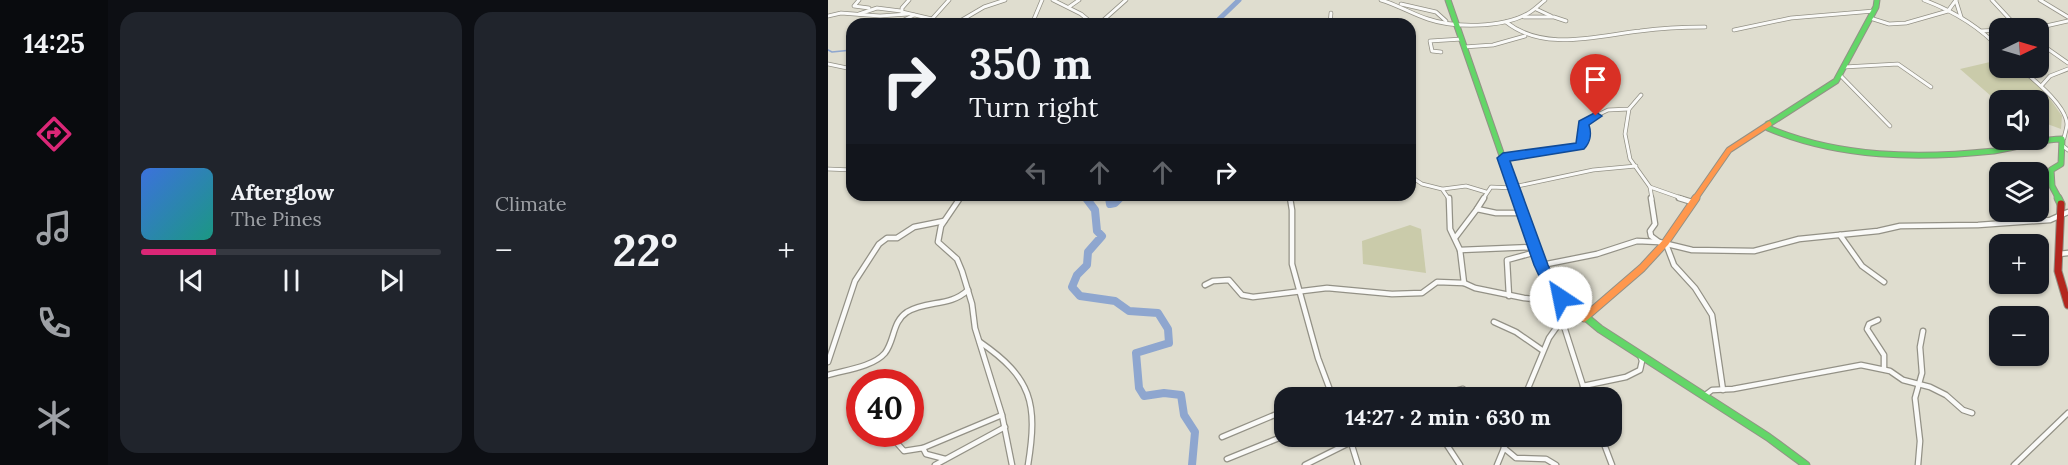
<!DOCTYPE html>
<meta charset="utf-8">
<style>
:root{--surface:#171b24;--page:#20242c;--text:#f1f3f6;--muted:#9ea1a6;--line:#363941;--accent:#db2777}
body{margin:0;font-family:Lora,serif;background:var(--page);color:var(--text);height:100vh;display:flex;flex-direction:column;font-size:22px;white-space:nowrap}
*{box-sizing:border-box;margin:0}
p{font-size:20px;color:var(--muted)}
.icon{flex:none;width:33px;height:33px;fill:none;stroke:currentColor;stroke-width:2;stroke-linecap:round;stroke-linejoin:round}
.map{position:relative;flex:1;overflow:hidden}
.details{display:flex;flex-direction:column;gap:12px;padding:12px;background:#0d0f14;width:720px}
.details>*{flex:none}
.guide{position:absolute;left:18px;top:18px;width:570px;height:183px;border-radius:18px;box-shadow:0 2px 4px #0004;background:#171b24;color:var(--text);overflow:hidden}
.needle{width:39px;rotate:85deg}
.tools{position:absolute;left:1161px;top:18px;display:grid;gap:12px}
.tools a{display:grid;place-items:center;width:60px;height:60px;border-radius:12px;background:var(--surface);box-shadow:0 2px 4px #0004;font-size:30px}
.speed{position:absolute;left:18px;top:369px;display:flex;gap:12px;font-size:30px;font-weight:700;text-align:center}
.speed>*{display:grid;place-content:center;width:78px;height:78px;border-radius:50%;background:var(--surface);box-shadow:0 2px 4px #0004;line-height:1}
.speed .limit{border:9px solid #d22;background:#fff;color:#111}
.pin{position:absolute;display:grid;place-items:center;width:51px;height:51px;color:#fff;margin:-62px -26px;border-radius:50% 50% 50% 0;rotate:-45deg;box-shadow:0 0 6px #0007}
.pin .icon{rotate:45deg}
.me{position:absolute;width:66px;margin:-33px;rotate:326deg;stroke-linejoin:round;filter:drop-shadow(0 0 4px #0008)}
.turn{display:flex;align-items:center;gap:21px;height:126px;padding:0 24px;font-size:27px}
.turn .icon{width:78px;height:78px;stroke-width:2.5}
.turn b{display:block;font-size:42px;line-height:51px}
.lanes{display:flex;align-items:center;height:57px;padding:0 24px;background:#0003;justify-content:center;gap:30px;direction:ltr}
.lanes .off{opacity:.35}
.big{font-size:45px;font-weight:700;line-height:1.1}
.details .tile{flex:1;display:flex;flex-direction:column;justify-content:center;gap:9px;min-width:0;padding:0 21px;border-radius:18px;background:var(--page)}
.song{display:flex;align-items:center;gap:18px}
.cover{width:72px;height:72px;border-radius:9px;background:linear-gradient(135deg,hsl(220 70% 55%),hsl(170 70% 35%))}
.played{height:6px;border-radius:3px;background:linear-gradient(90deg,var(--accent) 25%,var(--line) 25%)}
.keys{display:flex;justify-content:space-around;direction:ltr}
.heat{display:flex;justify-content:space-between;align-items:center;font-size:33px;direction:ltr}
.details .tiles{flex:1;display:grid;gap:12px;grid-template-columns:repeat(2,1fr)}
.trip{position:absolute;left:446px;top:387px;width:348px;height:60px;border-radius:18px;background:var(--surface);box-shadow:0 2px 4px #0004;font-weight:700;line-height:60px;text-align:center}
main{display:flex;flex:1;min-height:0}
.tabs{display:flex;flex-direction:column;width:108px;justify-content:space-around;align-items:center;background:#090b0e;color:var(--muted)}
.tabs .icon{width:42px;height:42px}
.tabs .current{color:var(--accent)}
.tabs b{font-size:27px;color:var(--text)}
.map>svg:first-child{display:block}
</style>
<main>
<nav class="tabs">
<b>14:25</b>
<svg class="icon current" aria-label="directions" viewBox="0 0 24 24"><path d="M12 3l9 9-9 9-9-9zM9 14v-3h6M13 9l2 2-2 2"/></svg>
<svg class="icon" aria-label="music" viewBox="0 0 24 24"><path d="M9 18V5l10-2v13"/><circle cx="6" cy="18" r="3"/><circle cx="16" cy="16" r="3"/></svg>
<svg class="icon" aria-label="phone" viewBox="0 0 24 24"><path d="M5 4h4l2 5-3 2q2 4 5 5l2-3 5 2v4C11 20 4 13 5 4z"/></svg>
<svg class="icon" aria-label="climate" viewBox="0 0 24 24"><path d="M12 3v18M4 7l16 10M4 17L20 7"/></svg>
</nav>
<section class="details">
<div class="tiles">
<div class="tile">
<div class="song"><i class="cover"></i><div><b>Afterglow</b><p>The Pines</p></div></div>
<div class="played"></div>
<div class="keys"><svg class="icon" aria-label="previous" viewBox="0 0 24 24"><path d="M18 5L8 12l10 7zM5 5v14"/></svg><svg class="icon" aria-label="pause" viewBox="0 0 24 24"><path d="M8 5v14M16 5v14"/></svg><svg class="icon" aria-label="next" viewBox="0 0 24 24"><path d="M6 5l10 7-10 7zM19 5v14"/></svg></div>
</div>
<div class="tile"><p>Climate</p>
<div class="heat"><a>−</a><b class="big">22°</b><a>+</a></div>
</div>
</div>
</section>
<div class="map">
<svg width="1240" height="465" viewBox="0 0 1240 465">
<rect width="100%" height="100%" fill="#dfddcf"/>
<!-- green -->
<g fill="#cacbaa">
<path d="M 1162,62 L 1171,63 L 1172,68 L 1191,68 L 1213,86 L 1234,116 L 1233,129 L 1211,121 L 1210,100 L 1172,100 L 1171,103 L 1132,69 Z"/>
<path d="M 582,225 L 593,229 L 598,273 L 535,264 L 534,241 Z"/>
</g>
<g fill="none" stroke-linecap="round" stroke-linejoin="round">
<!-- stream -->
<path stroke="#8ea6cf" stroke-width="1.5" d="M 0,50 L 4,52 L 24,50"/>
<!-- river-far1 -->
<g stroke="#8ea6cf" stroke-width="5">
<path d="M 386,24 L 411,0"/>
<path d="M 257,199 L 260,195"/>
<path d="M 280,199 L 282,195"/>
<path d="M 290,199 L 294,195"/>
</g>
<!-- river -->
<g stroke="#8ea6cf" stroke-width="8">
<path d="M 258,198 L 267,210 L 269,231 L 274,236 L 260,252 L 259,265 L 249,275 L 244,287 L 252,296 L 287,301 L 301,311 L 330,313 L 340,329 L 341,343 L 308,353 L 311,388 L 316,396 L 336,393 L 353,395 L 356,415 L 367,432 L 364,465"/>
<path d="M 281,198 L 282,204 L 287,203 L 292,198"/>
</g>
<defs>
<g id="street-far1">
<path d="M 31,0 L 26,6 L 41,8"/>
<path d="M 81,0 L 74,8 L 74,12 L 104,19 L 114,24"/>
<path d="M 225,0 L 253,14 L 265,24"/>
<path d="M 553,0 C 570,5 584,14 600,19 C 626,28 674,28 699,14 C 705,11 711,5 717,0"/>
<path d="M 1096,0 C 1125,11 1151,26 1172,49"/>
<path d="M 1164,0 L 1190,28"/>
<path d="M 1212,0 L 1240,17"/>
<path d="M 1128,1 L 1133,17"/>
<path d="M 573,4 L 608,12 L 618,21"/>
<path d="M 241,7 L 251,0"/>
<path d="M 708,9 L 723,16"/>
<path d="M 31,14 L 49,8 L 73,11"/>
<path d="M 0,16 L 13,13 L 52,16 L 80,14"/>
<path d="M 696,17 L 726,17 L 738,21"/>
<path d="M 1042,18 L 1061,24 L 1078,23 L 1120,11 L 1128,0"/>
<path d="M 104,19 L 121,0"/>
<path d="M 678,22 C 716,52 768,36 812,31 C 834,28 855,27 877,27"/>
<path d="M 68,24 L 86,15"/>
<path d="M 127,24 L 156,7 L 177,0"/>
<path d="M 210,24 L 206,19 L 214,0"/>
<path d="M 271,24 L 298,0"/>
<path d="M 502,24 L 503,13"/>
<path d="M 1209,28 L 1240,21"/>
<path d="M 906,30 L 963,18 L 1046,11"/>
<path d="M 1153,31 L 1172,30"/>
<path d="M 1210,42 L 1240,63"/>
<path d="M 636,47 L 665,45 L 697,36"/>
<path d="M 1210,49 L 1216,48"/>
<path d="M 613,52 L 604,51 L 602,41 L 634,39"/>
<path d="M 0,64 L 24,69"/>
<path d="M 1016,67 L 1070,64 L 1103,87"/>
<path d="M 1192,68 C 1205,79 1238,105 1239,124 C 1239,128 1237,133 1236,138"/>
<path d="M 1012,75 L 1062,126"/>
<path d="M 1214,85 L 1222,76 L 1240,69"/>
<path d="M 801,109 L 797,134 L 802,159 L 822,187 L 856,199"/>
<path d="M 1235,146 L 1240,150"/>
<path d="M 675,158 L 751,146 L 755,140 L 757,121 L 780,110 L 801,109 L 813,95"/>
<path d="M 0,169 L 24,170"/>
<path d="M 582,176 L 594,184 L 614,189 L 621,199"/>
<path d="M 685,187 L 765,170 L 808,166"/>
<path d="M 822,187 L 824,199"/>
<path d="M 615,189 L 638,186 L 658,192"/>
<path d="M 461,195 L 462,199"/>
<path d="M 131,199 L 134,195"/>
<path d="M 655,199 L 663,187 L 685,188"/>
</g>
<g id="street">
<path d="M 132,198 L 113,226 L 110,242 L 129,259 L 134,271 L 144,304 L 147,328 L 174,415 L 184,465"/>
<path d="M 462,198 L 464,210 L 464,264 L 490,358 L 505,398"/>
<path d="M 823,198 L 827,224 L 822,231 L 823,236 L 831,242 L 864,250 L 926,251 L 971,239 L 1050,231 L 1072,226 L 1150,225 L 1222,220 L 1240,212"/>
<path d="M 851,198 L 864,202"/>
<path d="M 649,209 L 656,198"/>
<path d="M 1012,235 L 1034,266 L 1056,282"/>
<path d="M 627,238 L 649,209 L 668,213 L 694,213"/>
<path d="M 838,244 L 846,265 L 867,288 L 884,315 L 895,390"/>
<path d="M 632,250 L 706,247"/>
<path d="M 1231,254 L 1240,253"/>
<path d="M 714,265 L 769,254 L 809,241 L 831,242"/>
<path d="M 636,283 L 647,288 L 696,298 L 724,301"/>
<path d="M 377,285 L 385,281 L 401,280 L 414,295 L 425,297 L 499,288 L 564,294 L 594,293 L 609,282 L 636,283 L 632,250 L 622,229 L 621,198"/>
<path d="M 724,289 L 724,301 L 733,317 L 759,398"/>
<path d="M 681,296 L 679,260 L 708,252"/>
<path d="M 1050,320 L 1041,324 L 1039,329 L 1056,355 L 1056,369"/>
<path d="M 666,322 L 688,332 L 714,350"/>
<path d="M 152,342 C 204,378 210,403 200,465"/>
<path d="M 0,362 L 27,281 L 51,244 L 59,238 L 69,238 L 86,227 L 116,221"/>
<path d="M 0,375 C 17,370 45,367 57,353 C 67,340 64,322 79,312 C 99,300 122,307 140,290"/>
<path d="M 755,386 L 798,377 L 812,370 L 814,361 L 812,355"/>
<path d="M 876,396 L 884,390 L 905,389 L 1033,365 L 1062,371 L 1075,380 L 1102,387 L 1118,395 L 1135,410 L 1144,413"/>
<path d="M 489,398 L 502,392"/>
<path d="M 600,398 L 635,389"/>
<path d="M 696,398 L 721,338 L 743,307"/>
<path d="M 61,434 L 76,451 L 95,448 L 98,454 L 117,459"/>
<path d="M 521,436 L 530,465"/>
<path d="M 613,436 L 632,465"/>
<path d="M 773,436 L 784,465"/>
<path d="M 394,437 L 456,411"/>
<path d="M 95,448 L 174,415"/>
<path d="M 676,448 L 688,458 L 718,459 L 728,465"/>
<path d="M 399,459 L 456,436"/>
<path d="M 107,465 L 177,427"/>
<path d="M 477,465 L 523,442"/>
<path d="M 669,465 L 681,436"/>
<path d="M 1090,465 L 1092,441 L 1087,398 L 1094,373 L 1092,347 L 1095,331"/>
<path d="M 1186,465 L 1240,413"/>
</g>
<g id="fast-far1">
<path d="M 620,0 L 689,199"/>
<path d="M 940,124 L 940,128 C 1011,158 1090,159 1166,151 C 1189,148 1211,139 1234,139 L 1233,164 L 1223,170 L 1224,186 L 1231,199"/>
<path d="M 941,124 L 1008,81 L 1048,7 L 1049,0"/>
</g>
<g id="fast">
<path d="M 688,198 L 724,289 L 772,329 L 940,437 L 978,465"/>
<path d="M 1230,198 L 1233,204"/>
</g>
<path id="slow-far1" d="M 867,199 L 901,150 L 941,124"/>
<path id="slow" d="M 756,318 L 814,268 L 837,243 L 868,198"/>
<path id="jam" d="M 1233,204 L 1230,271 L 1240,305"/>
</defs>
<!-- street-far1 casing -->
<use href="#street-far1" stroke="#939186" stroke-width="4.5"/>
<!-- street casing -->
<use href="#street" stroke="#939186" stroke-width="7"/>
<!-- fast-far1 casing -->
<use href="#fast-far1" stroke="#939186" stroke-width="7"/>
<!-- fast casing -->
<use href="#fast" stroke="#939186" stroke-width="9"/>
<!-- slow-far1 casing -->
<use href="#slow-far1" stroke="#939186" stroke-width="7"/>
<!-- slow casing -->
<use href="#slow" stroke="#939186" stroke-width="9"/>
<!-- jam casing -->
<use href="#jam" stroke="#939186" stroke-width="9"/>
<!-- street-far1 -->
<use href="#street-far1" stroke="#fafaf8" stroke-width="3"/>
<!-- street -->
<use href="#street" stroke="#fafaf8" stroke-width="4.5"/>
<!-- fast-far1 -->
<use href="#fast-far1" stroke="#63d668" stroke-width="5"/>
<!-- fast -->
<use href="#fast" stroke="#63d668" stroke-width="7"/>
<!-- slow-far1 -->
<use href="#slow-far1" stroke="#ff974d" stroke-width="5"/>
<!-- slow -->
<use href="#slow" stroke="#ff974d" stroke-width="7"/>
<!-- jam -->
<use href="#jam" stroke="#b3261e" stroke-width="7"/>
</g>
<!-- route -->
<path fill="#1a73e8" stroke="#114b97" stroke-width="1.5" d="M 768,112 L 774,116 L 761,125 C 764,134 762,143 756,149 L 682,161 L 720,265 L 729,285 L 741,298 L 739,302 L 733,304 L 719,293 L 706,265 L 669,158 L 675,153 L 748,143 L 751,121 Z"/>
</svg>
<div class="tools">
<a><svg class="needle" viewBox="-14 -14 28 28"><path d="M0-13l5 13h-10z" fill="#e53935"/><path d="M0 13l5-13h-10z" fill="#9ea1a6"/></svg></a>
<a><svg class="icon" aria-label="sound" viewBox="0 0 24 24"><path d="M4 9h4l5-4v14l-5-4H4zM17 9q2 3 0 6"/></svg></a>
<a><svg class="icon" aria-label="layers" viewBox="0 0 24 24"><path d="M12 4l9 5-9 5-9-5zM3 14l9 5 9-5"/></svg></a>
<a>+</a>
<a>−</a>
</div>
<div class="speed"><div class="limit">40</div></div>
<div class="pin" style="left:768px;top:116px;background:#d93025"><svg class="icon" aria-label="arrive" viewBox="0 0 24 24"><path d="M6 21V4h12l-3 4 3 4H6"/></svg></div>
<svg class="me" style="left:733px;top:298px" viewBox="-20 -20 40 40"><circle r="19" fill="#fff"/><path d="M0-13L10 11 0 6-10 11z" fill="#1a73e8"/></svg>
<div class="trip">14:27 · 2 min · 630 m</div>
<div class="guide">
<div class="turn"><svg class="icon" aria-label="right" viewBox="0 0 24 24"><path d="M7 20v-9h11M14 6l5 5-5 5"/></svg><div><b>350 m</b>Turn right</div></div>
<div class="lanes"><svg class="icon off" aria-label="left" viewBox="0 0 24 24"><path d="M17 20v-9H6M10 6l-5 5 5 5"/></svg><svg class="icon off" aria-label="ahead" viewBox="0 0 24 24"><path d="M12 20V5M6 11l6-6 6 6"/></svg><svg class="icon off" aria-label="ahead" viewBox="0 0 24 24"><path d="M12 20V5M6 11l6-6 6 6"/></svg><svg class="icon" aria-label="right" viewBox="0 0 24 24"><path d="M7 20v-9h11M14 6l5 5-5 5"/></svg></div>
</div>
</div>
</main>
